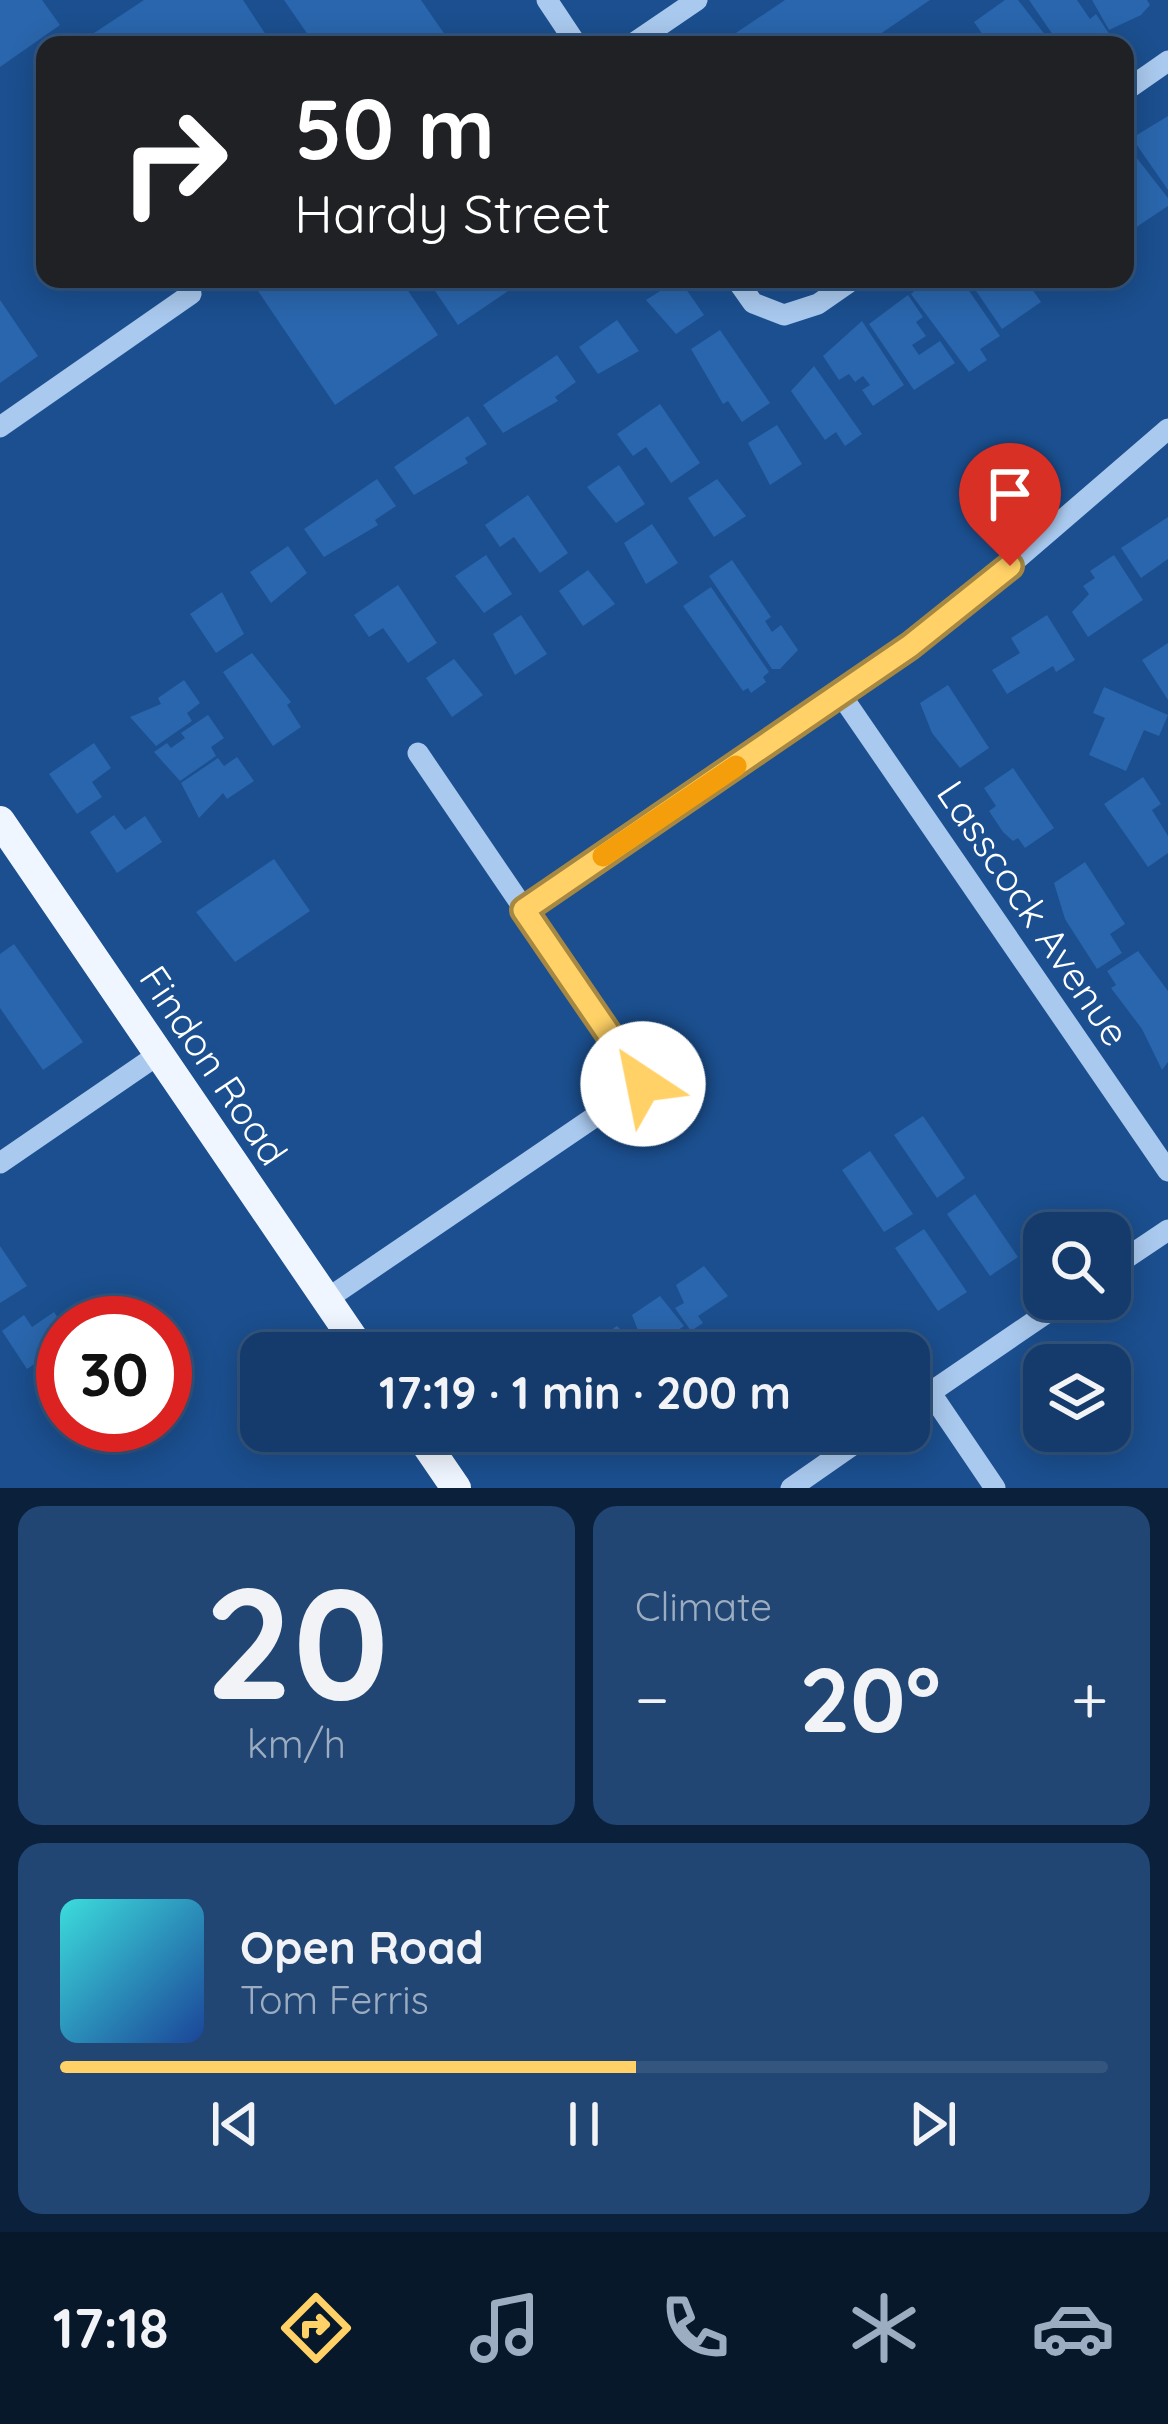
<!DOCTYPE html>
<meta charset="utf-8">
<style>
:root{--surface:#143b6b;--page:#214673;--text:#f1f3f6;--muted:#9dadc1;--line:#33557e;--accent:#ffd166}
body{margin:0;font-family:Quicksand,sans-serif;background:var(--page);color:var(--text);height:100vh;display:flex;flex-direction:column;font-size:45px;white-space:nowrap}
*{box-sizing:border-box;margin:0}
p{font-size:39px;color:var(--muted)}
.icon{flex:none;width:66px;height:66px;fill:none;stroke:currentColor;stroke-width:2;stroke-linecap:round;stroke-linejoin:round}
.map{position:relative;height:1488px;overflow:hidden}
.drawer{display:flex;flex-direction:column;gap:18px;padding:18px;background:#0b203b;flex:1}
.drawer>*{flex:none}
.banner{position:absolute;left:36px;top:36px;width:1098px;height:252px;border-radius:24px;box-shadow:0 6px 30px #0003,0 0 0 3px var(--line);background:#202124;color:#fff;overflow:hidden}
.fabs{position:absolute;left:1023px;top:1212px;display:grid;gap:24px}
.fabs a{display:grid;place-items:center;width:108px;height:108px;border-radius:24px;background:var(--surface);box-shadow:0 6px 30px #0003,0 0 0 3px var(--line);font-size:60px}
.speed{position:absolute;left:36px;top:1296px;display:flex;gap:24px;font-size:60px;font-weight:700;text-align:center}
.speed>*{display:grid;place-content:center;width:156px;height:156px;border-radius:50%;background:var(--surface);box-shadow:0 6px 30px #0003,0 0 0 3px var(--line);line-height:1}
.speed .limit{border:18px solid #d22;background:#fff;color:#111}
.pin{position:absolute;display:grid;place-items:center;width:102px;height:102px;color:#fff;margin:-123px -51px;border-radius:50% 50% 50% 0;rotate:-45deg;box-shadow:0 0 12px #0007}
.pin .icon{rotate:45deg}
.me{position:absolute;width:132px;margin:-66px;rotate:326deg;stroke-linejoin:round;filter:drop-shadow(0 0 9px #0008)}
.turn{display:flex;align-items:center;gap:42px;height:252px;padding:0 60px;font-size:54px}
.turn .icon{width:156px;height:156px;stroke-width:2.5}
.turn b{display:block;font-size:84px;line-height:102px}
.big{font-size:90px;font-weight:700;line-height:1.1}
.drawer .tile{flex:1;display:flex;flex-direction:column;justify-content:center;gap:18px;min-width:0;padding:0 42px;border-radius:24px;background:var(--page)}
.drawer .dial{align-items:center;gap:0}
.dial b{font-size:156px;line-height:1}
.song{display:flex;align-items:center;gap:36px}
.cover{width:144px;height:144px;border-radius:18px;background:linear-gradient(135deg,hsl(180 70% 55%),hsl(220 70% 35%))}
.played{height:12px;border-radius:6px;background:linear-gradient(90deg,var(--accent) 55%,var(--line) 55%)}
.keys{display:flex;justify-content:space-around;direction:ltr}
.heat{display:flex;justify-content:space-between;align-items:center;font-size:66px;direction:ltr}
.drawer .tiles{flex:1;display:grid;gap:18px;grid-template-columns:1fr 1fr}
.tile:last-child{grid-column:span 2}
.trip{position:absolute;left:240px;top:1332px;width:690px;height:120px;border-radius:24px;background:var(--surface);box-shadow:0 6px 30px #0003,0 0 0 3px var(--line);font-weight:700;line-height:120px;text-align:center}
.menu{display:flex;height:192px;justify-content:space-around;align-items:center;background:#08182b;color:var(--muted)}
.menu .icon{width:84px;height:84px}
.menu .current{color:var(--accent)}
.menu b{font-size:54px;color:var(--text)}
.map>svg:first-child{display:block}
</style>
<div class="map">
<svg width="1168" height="1488" viewBox="0 0 1168 1488">
<rect width="100%" height="100%" fill="#1b4f8f"/>
<!-- building -->
<g fill="#2a66ad">
<path d="M 0,0 L 42,0 L 60,25 L 0,67 Z"/>
<path d="M 144,0 L 243,0 L 270,41 L 76,45 Z"/>
<path d="M 284,0 L 421,0 L 452,45 L 315,45 Z"/>
<path d="M 785,0 L 930,0 L 864,45 L 718,45 Z"/>
<path d="M 1005,0 L 1018,0 L 1053,45 L 990,45 L 974,22 Z"/>
<path d="M 1029,0 L 1077,0 L 1090,19 L 1096,14 L 1112,38 L 1101,45 L 1060,45 Z"/>
<path d="M 1092,0 L 1147,0 L 1150,5 L 1141,15 L 1109,30 Z"/>
<path d="M 1168,116 L 1168,190 L 1132,138 Z"/>
<path d="M 1125,143 L 1168,198 L 1168,206 L 1132,230 L 1125,219 Z"/>
<path d="M 250,279 L 400,279 L 438,335 L 335,405 Z"/>
<path d="M 427,279 L 526,279 L 458,325 Z"/>
<path d="M 679,279 L 704,315 L 676,334 L 646,300 Z"/>
<path d="M 928,279 L 961,279 L 1000,336 L 980,349 L 987,360 L 969,372 L 911,294 Z"/>
<path d="M 968,279 L 1025,279 L 1041,302 L 1002,329 Z"/>
<path d="M 908,295 L 923,317 L 916,322 L 926,336 L 912,345 L 919,355 L 940,341 L 955,363 L 914,390 L 869,324 Z"/>
<path d="M 0,300 L 38,356 L 0,383 Z"/>
<path d="M 617,320 L 639,351 L 598,374 L 579,347 Z"/>
<path d="M 862,321 L 904,385 L 873,406 L 862,390 L 870,385 L 863,376 L 855,382 L 849,374 L 839,380 L 823,356 Z"/>
<path d="M 720,330 L 770,403 L 742,422 L 728,401 L 723,404 L 691,349 Z"/>
<path d="M 557,355 L 576,382 L 555,397 L 558,401 L 503,433 L 483,405 Z"/>
<path d="M 814,366 L 862,434 L 845,446 L 836,432 L 825,440 L 791,391 Z"/>
<path d="M 660,404 L 700,463 L 671,483 L 646,447 L 633,456 L 617,434 Z"/>
<path d="M 468,416 L 487,444 L 465,458 L 468,463 L 414,495 L 394,467 Z"/>
<path d="M 777,425 L 802,464 L 770,485 L 748,443 Z"/>
<path d="M 619,465 L 645,504 L 616,523 L 587,487 Z"/>
<path d="M 377,479 L 396,506 L 375,520 L 378,525 L 324,557 L 304,529 Z"/>
<path d="M 717,479 L 746,516 L 714,537 L 688,498 Z"/>
<path d="M 528,495 L 568,553 L 540,573 L 514,537 L 500,547 L 485,525 Z"/>
<path d="M 1168,517 L 1168,559 L 1141,578 L 1121,548 Z"/>
<path d="M 652,524 L 678,563 L 646,584 L 624,543 Z"/>
<path d="M 288,546 L 307,573 L 271,603 L 250,572 Z"/>
<path d="M 486,555 L 512,594 L 484,613 L 455,576 Z"/>
<path d="M 1114,555 L 1143,600 L 1088,637 L 1072,612 L 1089,594 L 1083,586 L 1095,578 L 1090,571 Z"/>
<path d="M 732,560 L 771,617 L 765,621 L 772,632 L 781,625 L 798,650 L 780,669 L 772,669 L 709,576 Z"/>
<path d="M 588,570 L 615,604 L 583,626 L 559,591 Z"/>
<path d="M 398,585 L 437,643 L 408,663 L 383,628 L 369,637 L 354,615 Z"/>
<path d="M 711,587 L 769,672 L 763,677 L 766,682 L 751,693 L 748,688 L 743,691 L 683,606 Z"/>
<path d="M 222,592 L 244,634 L 216,653 L 190,614 Z"/>
<path d="M 521,615 L 547,654 L 515,675 L 493,634 Z"/>
<path d="M 1047,615 L 1075,660 L 1056,672 L 1053,666 L 1007,694 L 992,670 L 1020,653 L 1011,638 Z"/>
<path d="M 1168,643 L 1168,700 L 1142,660 Z"/>
<path d="M 252,653 L 291,702 L 287,705 L 301,727 L 273,746 L 223,672 Z"/>
<path d="M 454,659 L 483,695 L 452,717 L 426,678 Z"/>
<path d="M 184,680 L 200,703 L 187,713 L 192,721 L 156,746 L 130,717 L 161,704 L 158,698 Z"/>
<path d="M 948,685 L 989,748 L 960,768 L 932,733 L 920,703 Z"/>
<path d="M 1104,687 L 1168,715 L 1159,736 L 1144,730 L 1126,771 L 1089,755 L 1105,718 L 1093,713 Z"/>
<path d="M 208,715 L 224,738 L 211,747 L 216,756 L 180,781 L 154,752 L 167,743 L 171,748 L 185,738 L 181,733 Z"/>
<path d="M 94,743 L 111,768 L 92,782 L 102,797 L 77,814 L 49,774 Z"/>
<path d="M 237,757 L 254,781 L 227,799 L 223,793 L 199,818 L 181,783 L 218,758 L 224,766 Z"/>
<path d="M 1013,768 L 1054,828 L 1025,848 L 1018,838 L 1013,841 L 1003,832 L 989,811 L 996,806 L 984,788 Z"/>
<path d="M 1143,777 L 1161,804 L 1152,810 L 1168,836 L 1168,853 L 1148,867 L 1104,804 Z"/>
<path d="M 114,815 L 125,830 L 145,816 L 162,842 L 117,873 L 90,832 Z"/>
<path d="M 274,859 L 310,911 L 235,962 L 196,912 Z"/>
<path d="M 1085,862 L 1125,924 L 1110,934 L 1122,953 L 1097,969 L 1065,919 L 1054,883 Z"/>
<path d="M 14,944 L 83,1042 L 43,1070 L 0,1008 L 0,954 Z"/>
<path d="M 1138,951 L 1168,991 L 1168,1062 L 1162,1070 L 1142,1029 L 1111,988 L 1116,985 L 1107,971 Z"/>
<path d="M 923,1116 L 965,1178 L 937,1198 L 894,1135 Z"/>
<path d="M 870,1151 L 913,1214 L 884,1232 L 842,1170 Z"/>
<path d="M 975,1194 L 1018,1257 L 990,1276 L 947,1214 Z"/>
<path d="M 924,1229 L 967,1292 L 938,1311 L 895,1248 Z"/>
<path d="M 0,1246 L 27,1286 L 0,1303 Z"/>
<path d="M 704,1266 L 728,1296 L 698,1316 L 703,1323 L 691,1331 L 675,1308 L 684,1303 L 676,1285 Z"/>
<path d="M 660,1296 L 684,1326 L 654,1346 L 659,1353 L 594,1353 L 589,1345 L 617,1326 L 630,1339 L 639,1333 L 632,1315 Z"/>
<path d="M 76,1311 L 85,1323 L 63,1323 L 63,1353 L 55,1350 L 27,1369 L 2,1331 L 24,1315 L 32,1327 L 54,1312 L 58,1318 Z"/>
</g>
<g fill="none" stroke-linecap="round" stroke-linejoin="round">
<!-- minor -->
<g stroke="#a9c9ee" stroke-width="21">
<path d="M 547,0 L 577,45"/>
<path d="M 631,45 L 697,0"/>
<path d="M 1125,91 L 1168,61"/>
<path d="M 736,279 L 753,303 L 784,315 L 818,304 L 854,279"/>
<path d="M 0,427 L 191,294"/>
<path d="M 841,695 L 1168,1171"/>
<path d="M 524,910 L 944,622 L 1168,429"/>
<path d="M 0,1163 L 159,1054"/>
<path d="M 1110,1269 L 1168,1230"/>
<path d="M 327,1299 L 643,1084 L 418,753"/>
<path d="M 930,1392 L 995,1488"/>
<path d="M 909,1407 L 1067,1299"/>
<path d="M 791,1488 L 873,1431"/>
</g>
<!-- major -->
<g stroke="#f0f6ff" stroke-width="30">
<path d="M 0,821 L 363,1353"/>
<path d="M 417,1431 L 456,1488"/>
</g>
</g>
<g fill="none" stroke-linecap="round" stroke-linejoin="round">
<defs>
<path id="route" d="M 643,1084 L 524,910 L 910,646 L 1010,566"/>
</defs>
<!-- route casing -->
<use href="#route" stroke="#a68842" stroke-width="30"/>
<!-- route -->
<use href="#route" stroke="#ffd166" stroke-width="21"/>
<!-- slow -->
<path stroke="#f59e0b" stroke-width="21" d="M 603,856 L 736,766"/>
</g>
<g text-anchor="middle" dominant-baseline="central" stroke-width="12" stroke-linejoin="round" paint-order="stroke">
<!-- street labels -->
<g font-size="39" fill="#fff" stroke="#1b4f8f">
<text transform="translate(1034 913) rotate(56)">Lasscock Avenue</text>
<text transform="translate(214 1065) rotate(56)">Findon Road</text>
</g>
</g>
</svg>
<div class="fabs">
<a><svg class="icon" aria-label="search" viewBox="0 0 24 24"><circle cx="10" cy="10" r="6"/><path d="M15 15l6 6"/></svg></a>
<a><svg class="icon" aria-label="layers" viewBox="0 0 24 24"><path d="M12 4l9 5-9 5-9-5zM3 14l9 5 9-5"/></svg></a>
</div>
<div class="speed"><div class="limit">30</div></div>
<div class="pin" style="left:1010px;top:566px;background:#d93025"><svg class="icon" aria-label="arrive" viewBox="0 0 24 24"><path d="M6 21V4h12l-3 4 3 4H6"/></svg></div>
<svg class="me" style="left:643px;top:1084px" viewBox="-20 -20 40 40"><circle r="19" fill="#fff"/><path d="M0-13L10 11 0 6-10 11z" fill="#ffd166"/></svg>
<div class="trip">17:19 · 1 min · 200 m</div>
<div class="banner">
<div class="turn"><svg class="icon" aria-label="right" viewBox="0 0 24 24"><path d="M7 20v-9h11M14 6l5 5-5 5"/></svg><div><b>50 m</b>Hardy Street</div></div>
</div>
</div>
<section class="drawer">
<div class="tiles">
<div class="tile dial"><b>20</b><p>km/h</p></div>
<div class="tile"><p>Climate</p>
<div class="heat"><a>−</a><b class="big">20°</b><a>+</a></div>
</div>
<div class="tile">
<div class="song"><i class="cover"></i><div><b>Open Road</b><p>Tom Ferris</p></div></div>
<div class="played"></div>
<div class="keys"><svg class="icon" aria-label="previous" viewBox="0 0 24 24"><path d="M18 5L8 12l10 7zM5 5v14"/></svg><svg class="icon" aria-label="pause" viewBox="0 0 24 24"><path d="M8 5v14M16 5v14"/></svg><svg class="icon" aria-label="next" viewBox="0 0 24 24"><path d="M6 5l10 7-10 7zM19 5v14"/></svg></div>
</div>
</div>
</section>
<nav class="menu">
<b>17:18</b>
<svg class="icon current" aria-label="directions" viewBox="0 0 24 24"><path d="M12 3l9 9-9 9-9-9zM9 14v-3h6M13 9l2 2-2 2"/></svg>
<svg class="icon" aria-label="music" viewBox="0 0 24 24"><path d="M9 18V5l10-2v13"/><circle cx="6" cy="18" r="3"/><circle cx="16" cy="16" r="3"/></svg>
<svg class="icon" aria-label="phone" viewBox="0 0 24 24"><path d="M5 4h4l2 5-3 2q2 4 5 5l2-3 5 2v4C11 20 4 13 5 4z"/></svg>
<svg class="icon" aria-label="climate" viewBox="0 0 24 24"><path d="M12 3v18M4 7l16 10M4 17L20 7"/></svg>
<svg class="icon" aria-label="car" viewBox="0 0 24 24"><path d="M5 17H2v-5l4-1 3-4h7l3 4 3 1v5h-3M9 17h6M6 11h13"/><circle cx="7" cy="17" r="2"/><circle cx="17" cy="17" r="2"/></svg>
</nav>
